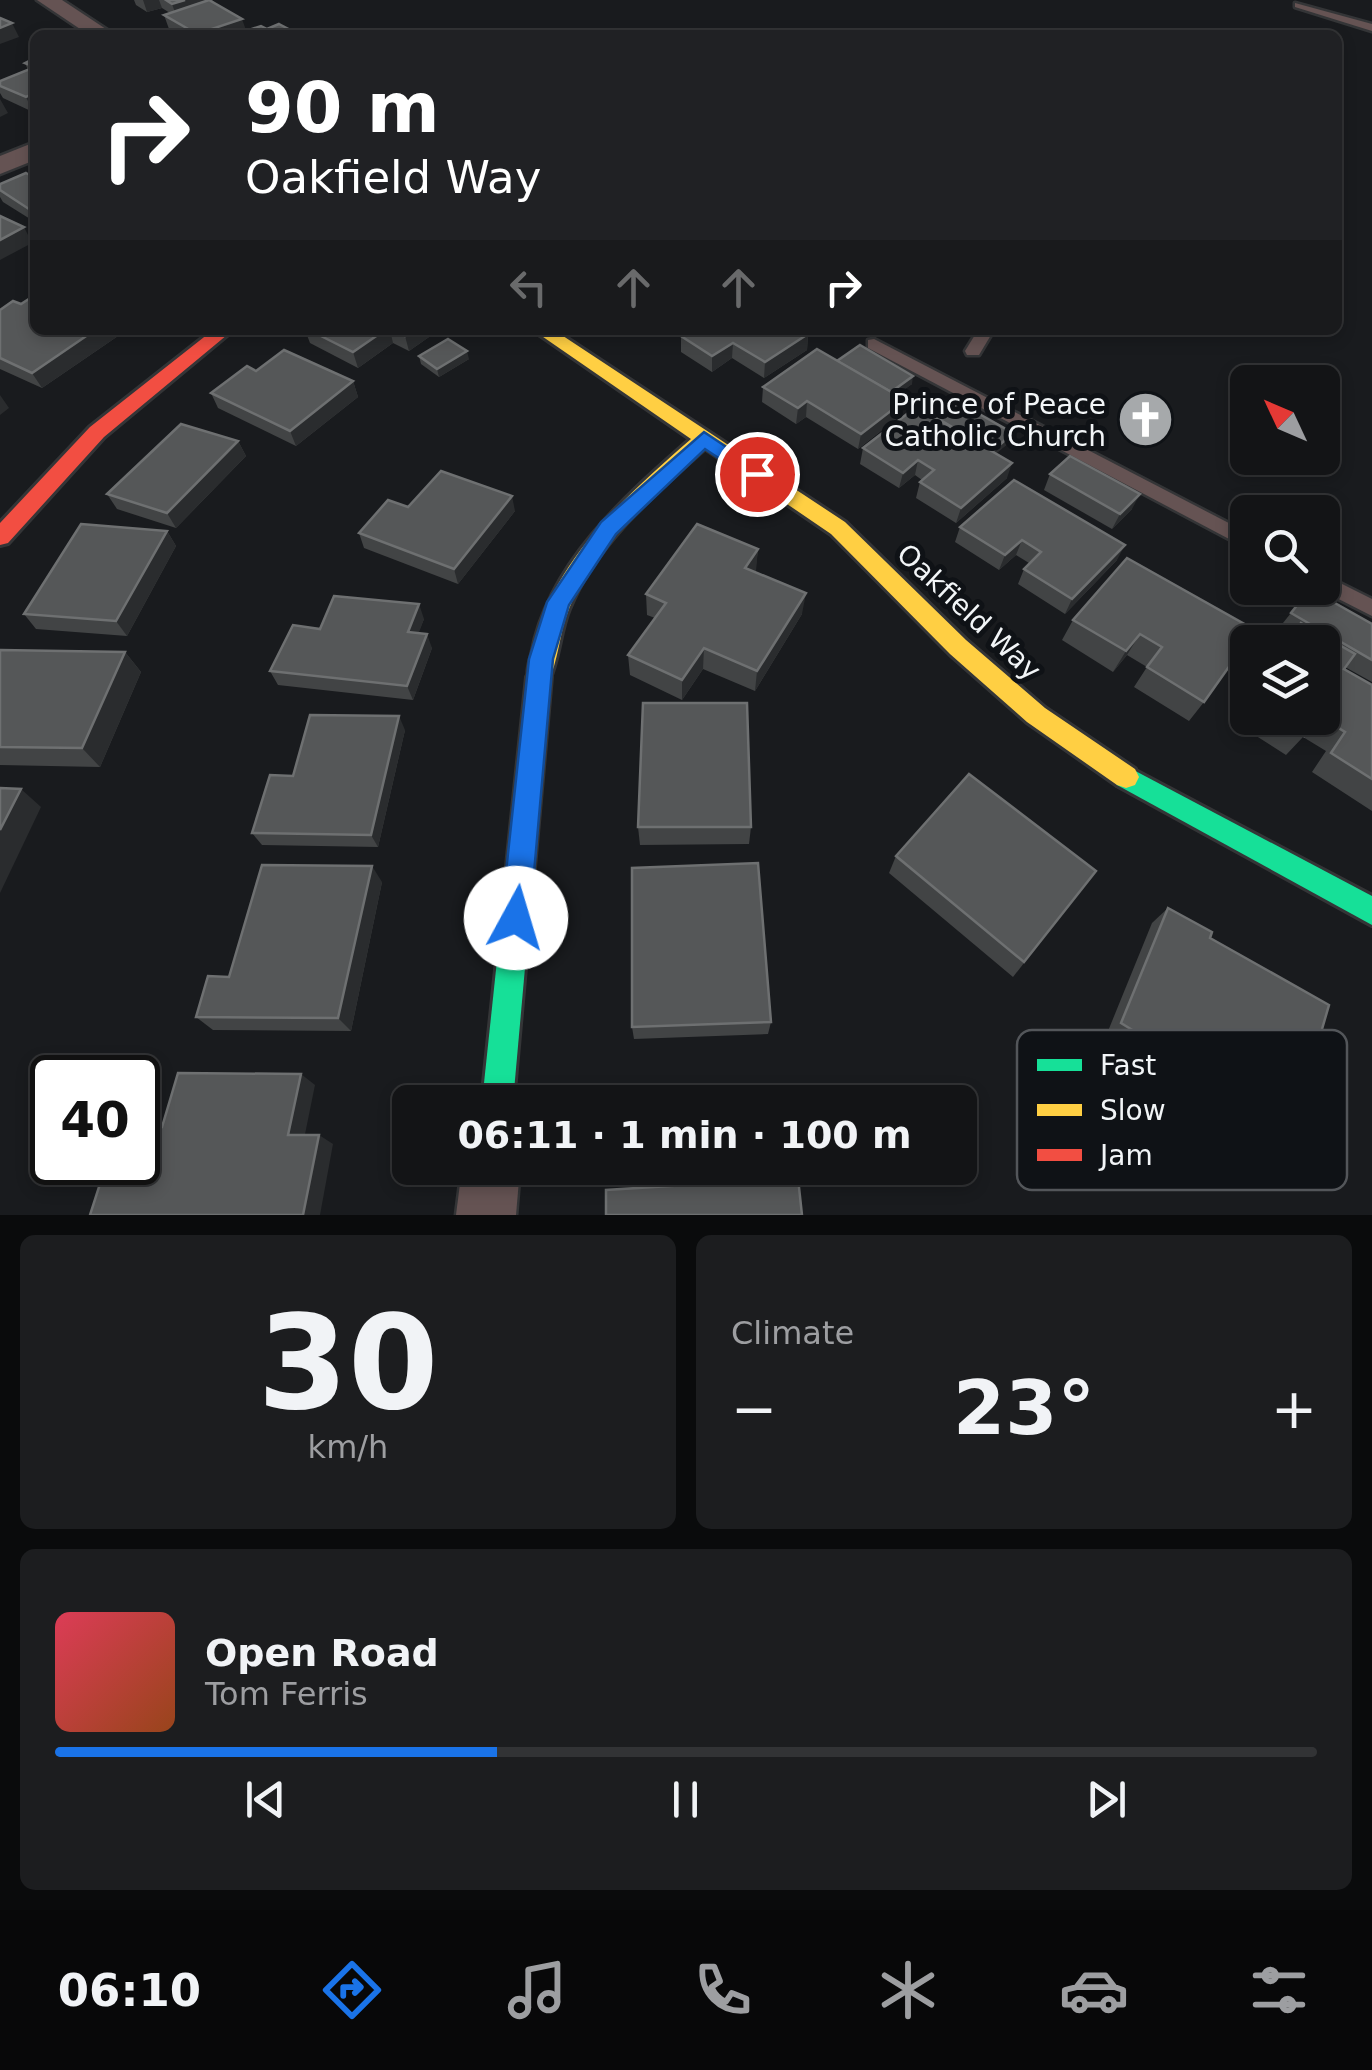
<!DOCTYPE html>
<meta charset="utf-8">
<style>
:root{--surface:#131416;--page:#1c1d1f;--text:#f1f3f6;--muted:#9d9ea1;--line:#323335;--accent:#1a73e8}
body{margin:0;font-family:"DejaVu Sans",sans-serif;background:var(--page);color:var(--text);height:100vh;display:flex;flex-direction:column;font-size:38px;white-space:nowrap}
*{box-sizing:border-box;margin:0}
p{font-size:32px;color:var(--muted)}
.icon{flex:none;width:55px;height:55px;fill:none;stroke:currentColor;stroke-width:2;stroke-linecap:round;stroke-linejoin:round}
.map{position:relative;height:1215px;overflow:hidden}
.drawer{display:flex;flex-direction:column;gap:20px;padding:20px;background:#0a0b0c;flex:1}
.drawer>*{flex:none}
.banner{position:absolute;left:30px;top:30px;width:1312px;height:305px;border-radius:15px;box-shadow:0 5px 15px #0003,0 0 0 2px var(--line);background:#202124;color:#fff;overflow:hidden}
.needle{width:65px;rotate:314deg}
.tools{position:absolute;left:1230px;top:365px;display:grid;gap:20px}
.tools a{display:grid;place-items:center;width:110px;height:110px;border-radius:15px;background:var(--surface);box-shadow:0 5px 15px #0003,0 0 0 2px var(--line);font-size:50px}
.speed{position:absolute;left:30px;top:1055px;display:flex;gap:20px;font-size:50px;font-weight:700;text-align:center}
.speed>*{display:grid;place-content:center;width:130px;height:130px;border-radius:50%;background:var(--surface);box-shadow:0 5px 15px #0003,0 0 0 2px var(--line);line-height:1}
.speed .limit{border:5px solid #111;border-radius:15px;background:#fff;color:#111}
.pin{position:absolute;display:grid;place-items:center;width:85px;height:85px;color:#fff;margin:-42px;border:5px solid #fff;border-radius:50%;box-shadow:0 2px 10px #0007}
.me{position:absolute;width:110px;margin:-55px;rotate:6deg;stroke-linejoin:round;filter:drop-shadow(0 0 8px #0008)}
.turn{display:flex;align-items:center;gap:35px;height:210px;padding:0 50px;font-size:45px}
.turn .icon{width:130px;height:130px;stroke-width:2.5}
.turn b{display:block;font-size:70px;line-height:85px}
.lanes{display:flex;align-items:center;height:95px;padding:0 50px;background:#0003;justify-content:center;gap:50px;direction:ltr}
.lanes .off{opacity:.35}
.big{font-size:75px;font-weight:800;line-height:1.1}
.drawer .tile{flex:1;display:flex;flex-direction:column;justify-content:center;gap:15px;min-width:0;padding:0 35px;border-radius:15px;background:var(--page)}
.drawer .dial{align-items:center;gap:0}
.dial b{font-size:130px;line-height:1}
.song{display:flex;align-items:center;gap:30px}
.cover{width:120px;height:120px;border-radius:15px;background:linear-gradient(135deg,hsl(350 70% 55%),hsl(20 70% 35%))}
.played{height:10px;border-radius:5px;background:linear-gradient(90deg,var(--accent) 35%,var(--line) 35%)}
.keys{display:flex;justify-content:space-around;direction:ltr}
.heat{display:flex;justify-content:space-between;align-items:center;font-size:55px;direction:ltr}
.drawer .tiles{flex:1;display:grid;gap:20px;grid-template-columns:1fr 1fr}
.tile:last-child{grid-column:span 2}
.trip{position:absolute;left:392px;top:1085px;width:585px;height:100px;border-radius:15px;background:var(--surface);box-shadow:0 5px 15px #0003,0 0 0 2px var(--line);font-weight:800;line-height:100px;text-align:center}
.dock{display:flex;height:160px;justify-content:space-around;align-items:center;background:#080809;color:var(--muted)}
.dock .icon{width:70px;height:70px}
.dock .current{color:var(--accent)}
.dock b{font-size:45px;color:var(--text)}
.map>svg:first-child{display:block}
</style>
<div class="map">
<svg width="1372" height="1215" viewBox="0 0 1372 1215">
<rect width="100%" height="100%" fill="#191b1e"/>
<g fill="none" stroke-linecap="round" stroke-linejoin="round">
<defs>
<g id="lane">
<path d="M 1295,3 L 1372,24 L 1372,31 L 1295,7 Z"/>
<path d="M 978,330 L 994,330 L 979,355 L 967,355 L 965,351 Z"/>
<path d="M 874,339 L 1248,533 L 1248,549 L 868,348 L 868,340 Z"/>
<path d="M 1322,574 L 1372,599 L 1372,616 L 1317,588 L 1322,588 Z"/>
</g>
<g id="street">
<path d="M 37,0 L 62,0 L 115,35 L 89,35 Z"/>
<path d="M 35,142 L 35,160 L 0,174 L 0,156 Z"/>
<path d="M 462,1168 L 520,1168 L 516,1215 L 456,1215 Z"/>
</g>
<g id="fast">
<path d="M 539,667 L 547,670 L 551,677 L 513,1102 L 482,1102 L 527,677 L 531,670 Z"/>
<path d="M 1126,766 L 1372,896 L 1372,925 L 1117,785 L 1113,777 L 1117,769 Z"/>
</g>
<path id="slow" d="M 533,330 L 554,330 L 845,522 L 966,640 L 1045,708 L 1135,769 L 1139,777 L 1135,785 L 1126,788 L 1117,785 L 1027,722 L 950,654 L 831,534 L 705,448 C 654,494 595,544 569,609 C 559,633 559,661 547,684 L 539,687 L 531,684 C 526,674 529,665 532,654 C 549,563 625,497 691,439 Z"/>
<path id="jam" d="M 213,330 L 233,330 L 104,437 L 8,543 L 0,545 L 0,523 L 90,427 Z"/>
</defs>
<!-- lane casing -->
<use href="#lane" stroke="#343537" stroke-width="5"/>
<!-- street casing -->
<use href="#street" stroke="#343537" stroke-width="5"/>
<!-- fast casing -->
<use href="#fast" stroke="#343537" stroke-width="6"/>
<!-- slow casing -->
<use href="#slow" stroke="#343537" stroke-width="6"/>
<!-- jam casing -->
<use href="#jam" stroke="#343537" stroke-width="6"/>
<!-- lane -->
<use href="#lane" fill="#655353" fill-rule="evenodd"/>
<!-- street -->
<use href="#street" fill="#655353" fill-rule="evenodd"/>
<!-- fast -->
<use href="#fast" fill="#16e098" fill-rule="evenodd"/>
<!-- slow -->
<use href="#slow" fill="#ffcf43" fill-rule="evenodd"/>
<!-- jam -->
<use href="#jam" fill="#f24e42" fill-rule="evenodd"/>
</g>
<!-- wall -->
<g fill="#424445">
<path d="M 134,0 L 212,0 L 246,31 L 267,29 L 300,35 L 179,35 L 169,29 L 164,15 L 170,13 L 162,8 L 147,12 L 136,5 Z"/>
<path d="M 35,58 L 33,112 L 3,98 L 0,93 L 0,81 L 28,70 L 25,63 Z"/>
<path d="M 35,178 L 35,222 L 3,202 L 0,197 L 0,184 Z"/>
<path d="M 21,304 L 35,330 L 115,330 L 118,336 L 42,388 L 0,369 L 0,310 Z"/>
<path d="M 305,330 L 439,330 L 409,351 L 393,343 L 358,368 L 310,343 Z"/>
<path d="M 808,334 L 807,350 L 764,378 L 732,358 L 712,372 L 681,352 L 681,336 Z"/>
<path d="M 419,356 L 469,359 L 439,377 L 421,364 Z"/>
<path d="M 837,361 L 912,384 L 896,395 L 901,415 L 858,449 L 806,417 L 796,424 L 762,402 L 763,387 Z"/>
<path d="M 353,381 L 358,397 L 296,446 L 218,408 L 211,393 Z"/>
<path d="M 937,419 L 1011,441 L 996,453 L 1007,478 L 956,523 L 916,498 L 920,482 L 922,480 L 915,475 L 899,488 L 860,464 L 863,448 Z"/>
<path d="M 238,441 L 246,456 L 176,528 L 117,509 L 107,494 Z"/>
<path d="M 1050,474 L 1132,509 L 1112,529 L 1044,490 Z"/>
<path d="M 408,507 L 515,511 L 458,584 L 364,548 L 359,533 Z"/>
<path d="M 960,527 L 1117,560 L 1065,614 L 1018,584 L 1024,569 L 1029,563 L 1016,555 L 999,570 L 955,542 Z"/>
<path d="M 167,531 L 176,546 L 127,636 L 36,629 L 24,614 Z"/>
<path d="M 758,549 L 755,573 L 802,614 L 755,691 L 703,669 L 682,700 L 630,675 L 628,655 L 655,618 L 647,615 L 646,594 Z"/>
<path d="M 1127,558 L 1204,702 L 1189,721 L 1134,687 L 1147,667 L 1127,655 L 1113,672 L 1062,640 L 1073,620 Z"/>
<path d="M 1310,589 L 1372,624 L 1372,682 L 1345,667 L 1344,669 L 1372,685 L 1372,811 L 1312,772 L 1326,751 L 1303,737 L 1286,755 L 1228,718 L 1248,692 L 1248,718 L 1322,718 L 1292,635 L 1279,628 Z"/>
<path d="M 424,619 L 418,633 L 432,648 L 413,700 L 278,685 L 270,671 L 320,629 Z"/>
<path d="M 0,650 L 125,652 L 141,672 L 100,767 L 0,765 Z"/>
<path d="M 405,730 L 378,847 L 262,845 L 252,833 Z"/>
<path d="M 638,827 L 751,827 L 749,844 L 640,845 Z"/>
<path d="M 896,856 L 1096,871 L 1013,977 L 889,873 Z"/>
<path d="M 382,882 L 351,1031 L 213,1030 L 196,1017 L 229,977 Z"/>
<path d="M 1168,908 L 1210,938 L 1293,1129 L 1270,1138 L 1106,1036 L 1152,923 Z"/>
<path d="M 771,1022 L 768,1034 L 634,1039 L 632,1027 Z"/>
</g>
<!-- shaded-wall -->
<g fill="#2a2c2e">
<path d="M 143,0 L 159,0 L 162,8 L 147,12 Z"/>
<path d="M 185,0 L 212,0 L 214,6 L 177,18 L 172,4 Z"/>
<path d="M 242,19 L 247,33 L 240,35 L 197,35 Z"/>
<path d="M 12,23 L 19,37 L 0,44 L 0,28 Z"/>
<path d="M 35,93 L 35,111 L 33,112 L 26,97 Z"/>
<path d="M 0,99 L 8,113 L 0,117 Z"/>
<path d="M 24,227 L 32,243 L 0,260 L 0,240 Z"/>
<path d="M 95,330 L 115,330 L 118,336 L 42,388 L 32,373 Z"/>
<path d="M 385,330 L 390,330 L 393,343 L 358,368 L 353,352 Z"/>
<path d="M 414,330 L 439,330 L 409,351 L 405,336 Z"/>
<path d="M 808,334 L 807,350 L 764,378 L 765,362 Z"/>
<path d="M 733,343 L 732,358 L 712,372 L 712,356 Z"/>
<path d="M 467,351 L 469,359 L 439,377 L 437,369 Z"/>
<path d="M 913,376 L 912,384 L 889,401 L 891,393 Z"/>
<path d="M 353,381 L 358,397 L 296,446 L 290,431 Z"/>
<path d="M 0,395 L 9,408 L 0,415 Z"/>
<path d="M 905,400 L 901,415 L 858,449 L 861,434 Z"/>
<path d="M 807,401 L 806,417 L 796,424 L 798,408 Z"/>
<path d="M 1013,433 L 1011,441 L 990,459 L 993,451 Z"/>
<path d="M 238,441 L 246,456 L 176,528 L 167,513 Z"/>
<path d="M 918,460 L 915,475 L 899,488 L 903,473 Z"/>
<path d="M 1012,463 L 1007,478 L 956,523 L 961,508 Z"/>
<path d="M 1140,494 L 1132,509 L 1112,529 L 1120,514 Z"/>
<path d="M 512,496 L 515,511 L 458,584 L 454,569 Z"/>
<path d="M 167,531 L 176,546 L 127,636 L 116,621 Z"/>
<path d="M 1022,540 L 1016,555 L 999,570 L 1005,555 Z"/>
<path d="M 1125,545 L 1117,560 L 1065,614 L 1072,599 Z"/>
<path d="M 758,549 L 756,571 L 743,590 L 745,568 Z"/>
<path d="M 806,593 L 802,614 L 755,691 L 757,671 Z"/>
<path d="M 419,604 L 424,619 L 414,646 L 408,632 Z"/>
<path d="M 427,634 L 432,648 L 413,700 L 407,686 Z"/>
<path d="M 1140,634 L 1127,655 L 1113,672 L 1126,651 Z"/>
<path d="M 704,648 L 703,669 L 682,700 L 682,680 Z"/>
<path d="M 125,652 L 141,672 L 100,767 L 82,748 Z"/>
<path d="M 399,716 L 405,730 L 378,847 L 371,835 Z"/>
<path d="M 21,789 L 41,807 L 0,893 L 0,830 Z"/>
<path d="M 372,866 L 382,882 L 351,1031 L 338,1018 Z"/>
<path d="M 301,1074 L 315,1085 L 303,1144 L 288,1135 Z"/>
<path d="M 319,1135 L 333,1144 L 320,1215 L 303,1215 Z"/>
</g>
<!-- building -->
<g fill="#555758" stroke="#6e7071" stroke-width="2.5">
<path d="M 166,0 L 185,0 L 172,4 Z"/>
<path d="M 209,0 L 242,19 L 197,34 L 164,15 Z"/>
<path d="M 0,18 L 12,23 L 0,28 Z"/>
<path d="M 279,24 L 300,35 L 234,35 L 261,26 L 267,29 Z"/>
<path d="M 35,58 L 35,93 L 26,97 L 0,86 L 0,81 L 35,67 L 25,63 Z"/>
<path d="M 26,173 L 35,178 L 35,213 L 0,190 L 0,184 Z"/>
<path d="M 0,216 L 24,227 L 0,240 Z"/>
<path d="M 35,295 L 35,330 L 95,330 L 32,373 L 0,358 L 0,310 L 13,301 L 21,304 Z"/>
<path d="M 309,330 L 385,330 L 353,352 Z"/>
<path d="M 394,330 L 414,330 L 405,336 Z"/>
<path d="M 691,330 L 802,330 L 808,334 L 765,362 L 733,343 L 712,356 L 681,336 Z"/>
<path d="M 448,339 L 467,351 L 437,369 L 419,356 Z"/>
<path d="M 860,345 L 913,376 L 891,392 L 837,361 Z"/>
<path d="M 817,349 L 905,400 L 861,434 L 807,401 L 798,408 L 763,387 Z"/>
<path d="M 284,350 L 353,381 L 290,431 L 211,393 L 247,366 L 256,371 Z"/>
<path d="M 958,402 L 1013,433 L 993,451 L 937,418 Z"/>
<path d="M 916,407 L 1012,463 L 961,508 L 920,482 L 934,470 L 918,460 L 903,473 L 863,448 Z"/>
<path d="M 181,424 L 238,441 L 167,513 L 107,494 Z"/>
<path d="M 1070,456 L 1140,494 L 1120,514 L 1050,474 Z"/>
<path d="M 441,471 L 512,496 L 454,569 L 359,533 L 388,500 L 408,507 Z"/>
<path d="M 1014,480 L 1125,545 L 1072,599 L 1024,569 L 1041,552 L 1022,540 L 1005,555 L 960,527 Z"/>
<path d="M 81,524 L 167,531 L 116,621 L 24,614 Z"/>
<path d="M 697,524 L 758,549 L 745,568 L 806,593 L 757,671 L 704,648 L 682,680 L 628,655 L 666,603 L 646,594 Z"/>
<path d="M 1127,558 L 1255,630 L 1204,702 L 1147,667 L 1162,647 L 1140,634 L 1126,651 L 1073,620 Z"/>
<path d="M 1310,589 L 1372,624 L 1372,660 L 1291,613 Z"/>
<path d="M 334,596 L 419,604 L 408,632 L 427,634 L 407,686 L 270,671 L 293,625 L 320,629 Z"/>
<path d="M 1301,623 L 1355,654 L 1344,669 L 1372,685 L 1372,779 L 1331,753 L 1345,732 L 1322,718 L 1322,642 L 1287,642 Z"/>
<path d="M 0,650 L 125,652 L 82,748 L 0,747 Z"/>
<path d="M 643,703 L 747,703 L 751,827 L 638,827 Z"/>
<path d="M 310,715 L 399,716 L 371,835 L 252,833 L 270,775 L 293,776 Z"/>
<path d="M 1274,718 L 1318,718 L 1304,736 Z"/>
<path d="M 969,774 L 1096,871 L 1024,962 L 896,856 Z"/>
<path d="M 0,788 L 21,789 L 0,830 Z"/>
<path d="M 758,863 L 771,1022 L 632,1027 L 632,868 Z"/>
<path d="M 262,865 L 372,866 L 338,1018 L 196,1017 L 208,976 L 229,977 Z"/>
<path d="M 1168,908 L 1212,932 L 1210,938 L 1329,1005 L 1293,1129 L 1121,1023 Z"/>
<path d="M 178,1073 L 301,1074 L 288,1135 L 319,1135 L 303,1215 L 90,1215 L 107,1162 L 138,1162 L 138,1127 L 162,1127 Z"/>
<path d="M 798,1178 L 802,1215 L 606,1215 L 606,1190 Z"/>
</g>
<!-- route -->
<path fill="#1a73e8" stroke="#114b97" stroke-width="2.5" d="M 704,432 L 767,474 L 764,479 L 750,479 L 705,449 L 616,534 L 569,605 L 553,659 L 530,918 L 526,928 L 516,932 L 505,928 L 501,918 L 529,659 L 547,602 L 601,522 Z"/>
<!-- icons -->
<defs>
<symbol id="church-disc" viewBox="-11 -11 22 22"><circle r="9.5" fill="#a6a9ab" stroke="#0f1216"/><path d="M-1.2-6h2.4v3.5h3.3v2.4h-3.3V6h-2.4V-.1h-3.3v-2.4h3.3Z" fill="#fff"/></symbol>
</defs>
<g fill-rule="evenodd">
<use href="#church-disc" x="1114" y="388" width="63" height="63"/>
</g>
<g text-anchor="middle" dominant-baseline="central" stroke-width="10" stroke-linejoin="round" paint-order="stroke">
<!-- poi labels -->
<g font-size="28" fill="#f2f5f7" stroke="#0f1216" text-anchor="end">
<text x="1106" y="404">Prince of Peace<tspan x="1106" dy="32">Catholic Church</tspan></text>
</g>
<!-- street labels -->
<g font-size="28" fill="#f2f5f7" stroke="#0f1216">
<text transform="translate(969 612) rotate(43)">Oakfield Way</text>
</g>
</g>
<!-- legend -->
<rect x="1017" y="1030" width="330" height="160" rx="15" fill="#0f1216" stroke="#53565a" stroke-width="2.5"/>
<rect x="1037" y="1059" width="45" height="12" fill="#16e098"/>
<rect x="1037" y="1104" width="45" height="12" fill="#ffcf43"/>
<rect x="1037" y="1149" width="45" height="12" fill="#f24e42"/>
<g font-size="28" fill="#f2f5f7">
<text x="1100" y="1075">Fast</text>
<text x="1100" y="1120">Slow</text>
<text x="1100" y="1165">Jam</text>
</g>
</svg>
<div class="tools">
<a><svg class="needle" viewBox="-14 -14 28 28"><path d="M0-13l5 13h-10z" fill="#e53935"/><path d="M0 13l5-13h-10z" fill="#9d9ea1"/></svg></a>
<a><svg class="icon" aria-label="search" viewBox="0 0 24 24"><circle cx="10" cy="10" r="6"/><path d="M15 15l6 6"/></svg></a>
<a><svg class="icon" aria-label="layers" viewBox="0 0 24 24"><path d="M12 4l9 5-9 5-9-5zM3 14l9 5 9-5"/></svg></a>
</div>
<div class="speed"><div class="limit">40</div></div>
<div class="pin" style="left:757px;top:474px;background:#d93025"><svg class="icon" aria-label="arrive" viewBox="0 0 24 24"><path d="M6 21V4h12l-3 4 3 4H6"/></svg></div>
<svg class="me" style="left:516px;top:918px" viewBox="-20 -20 40 40"><circle r="19" fill="#fff"/><path d="M0-13L10 11 0 6-10 11z" fill="#1a73e8"/></svg>
<div class="trip">06:11 · 1 min · 100 m</div>
<div class="banner">
<div class="turn"><svg class="icon" aria-label="right" viewBox="0 0 24 24"><path d="M7 20v-9h11M14 6l5 5-5 5"/></svg><div><b>90 m</b>Oakfield Way</div></div>
<div class="lanes"><svg class="icon off" aria-label="left" viewBox="0 0 24 24"><path d="M17 20v-9H6M10 6l-5 5 5 5"/></svg><svg class="icon off" aria-label="ahead" viewBox="0 0 24 24"><path d="M12 20V5M6 11l6-6 6 6"/></svg><svg class="icon off" aria-label="ahead" viewBox="0 0 24 24"><path d="M12 20V5M6 11l6-6 6 6"/></svg><svg class="icon" aria-label="right" viewBox="0 0 24 24"><path d="M7 20v-9h11M14 6l5 5-5 5"/></svg></div>
</div>
</div>
<section class="drawer">
<div class="tiles">
<div class="tile dial"><b>30</b><p>km/h</p></div>
<div class="tile"><p>Climate</p>
<div class="heat"><a>−</a><b class="big">23°</b><a>+</a></div>
</div>
<div class="tile">
<div class="song"><i class="cover"></i><div><b>Open Road</b><p>Tom Ferris</p></div></div>
<div class="played"></div>
<div class="keys"><svg class="icon" aria-label="previous" viewBox="0 0 24 24"><path d="M18 5L8 12l10 7zM5 5v14"/></svg><svg class="icon" aria-label="pause" viewBox="0 0 24 24"><path d="M8 5v14M16 5v14"/></svg><svg class="icon" aria-label="next" viewBox="0 0 24 24"><path d="M6 5l10 7-10 7zM19 5v14"/></svg></div>
</div>
</div>
</section>
<nav class="dock">
<b>06:10</b>
<svg class="icon current" aria-label="directions" viewBox="0 0 24 24"><path d="M12 3l9 9-9 9-9-9zM9 14v-3h6M13 9l2 2-2 2"/></svg>
<svg class="icon" aria-label="music" viewBox="0 0 24 24"><path d="M9 18V5l10-2v13"/><circle cx="6" cy="18" r="3"/><circle cx="16" cy="16" r="3"/></svg>
<svg class="icon" aria-label="phone" viewBox="0 0 24 24"><path d="M5 4h4l2 5-3 2q2 4 5 5l2-3 5 2v4C11 20 4 13 5 4z"/></svg>
<svg class="icon" aria-label="climate" viewBox="0 0 24 24"><path d="M12 3v18M4 7l16 10M4 17L20 7"/></svg>
<svg class="icon" aria-label="car" viewBox="0 0 24 24"><path d="M5 17H2v-5l4-1 3-4h7l3 4 3 1v5h-3M9 17h6M6 11h13"/><circle cx="7" cy="17" r="2"/><circle cx="17" cy="17" r="2"/></svg>
<svg class="icon" aria-label="filters" viewBox="0 0 24 24"><path d="M4 7h16M4 17h16"/><circle cx="9" cy="7" r="2"/><circle cx="15" cy="17" r="2"/></svg>
</nav>
